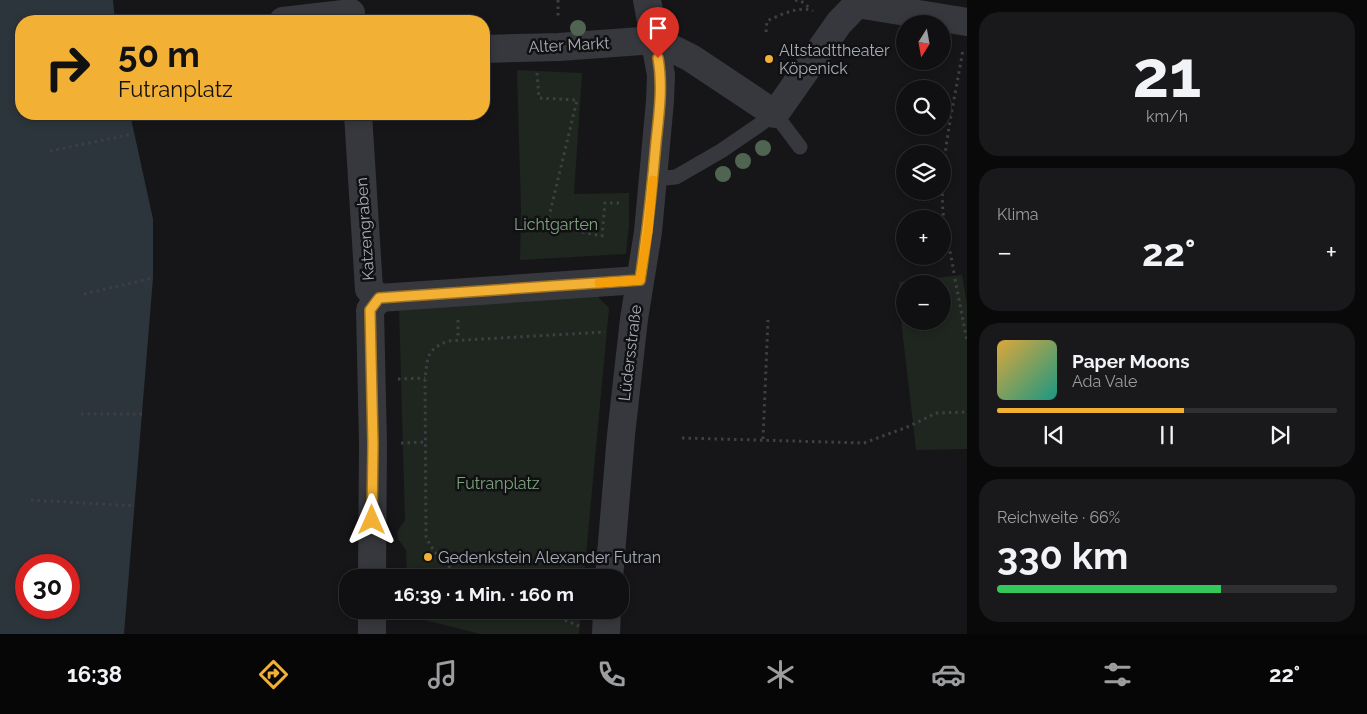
<!DOCTYPE html>
<html lang="de">
<meta charset="utf-8">
<style>
:root{--surface:#101012;--page:#19191b;--text:#f1f3f6;--muted:#9c9d9f;--line:#303032;--accent:#f2b134}
body{margin:0;font-family:Raleway,sans-serif;background:var(--page);color:var(--text);height:100vh;display:flex;flex-direction:column;font-size:19px;white-space:nowrap}
*{box-sizing:border-box;margin:0}
p{font-size:16px;color:var(--muted)}
.icon{flex:none;width:28px;height:28px;fill:none;stroke:currentColor;stroke-width:2;stroke-linecap:round;stroke-linejoin:round}
.map{position:relative;flex:1;overflow:hidden}
.panel{display:flex;flex-direction:column;gap:12px;padding:12px;background:#09090a;width:400px}
.panel>*{flex:none}
.hud{position:absolute;left:15px;top:15px;width:475px;height:105px;border-radius:20px;box-shadow:0 2px 8px #0003,0 0 0 1px var(--line);background:#f2b134;color:#111;overflow:hidden}
.needle{width:32px;rotate:191deg}
.buttons{position:absolute;left:896px;top:15px;display:grid;gap:10px}
.buttons a{display:grid;place-items:center;width:55px;height:55px;border-radius:50%;background:var(--surface);box-shadow:0 2px 8px #0003,0 0 0 1px var(--line);font-size:25px}
.speed{position:absolute;left:15px;top:554px;display:flex;gap:10px;font-size:25px;font-weight:700;text-align:center}
.speed>*{display:grid;place-content:center;width:65px;height:65px;border-radius:50%;background:var(--surface);box-shadow:0 2px 8px #0003,0 0 0 1px var(--line);line-height:1}
.speed .limit{border:8px solid #d22;background:#fff;color:#111}
.pin{position:absolute;display:grid;place-items:center;width:42px;height:42px;color:#fff;margin:-51px -21px;border-radius:50% 50% 50% 0;rotate:-45deg;box-shadow:0 0 5px #0007}
.pin .icon{rotate:45deg}
.me{position:absolute;width:55px;margin:-28px;rotate:0deg;stroke-linejoin:round;filter:drop-shadow(0 0 4px #0008)}
.turn{display:flex;align-items:center;gap:18px;height:105px;padding:0 20px;font-size:22px}
.turn .icon{width:65px;height:65px;stroke-width:2.5}
.turn b{display:block;font-size:35px;line-height:42px}
.big{font-size:38px;font-weight:700;line-height:1.1}
.panel .card{flex:1;display:flex;flex-direction:column;justify-content:center;gap:8px;min-width:0;padding:0 18px;border-radius:20px;background:var(--page)}
.panel .dial{align-items:center;gap:0}
.dial b{font-size:65px;line-height:1}
.song{display:flex;align-items:center;gap:15px}
.cover{width:60px;height:60px;border-radius:8px;background:linear-gradient(135deg,hsl(40 70% 55%),hsl(170 70% 35%))}
.played{height:5px;border-radius:2px;background:linear-gradient(90deg,var(--accent) 55%,var(--line) 55%)}
.keys{display:flex;justify-content:space-around;direction:ltr}
.heat{display:flex;justify-content:space-between;align-items:center;font-size:28px;direction:ltr}
.charge{height:8px;border-radius:4px;background:linear-gradient(90deg,#34c759 66%,var(--line) 0)}
.trip{position:absolute;left:339px;top:569px;width:290px;height:50px;border-radius:20px;background:var(--surface);box-shadow:0 2px 8px #0003,0 0 0 1px var(--line);font-weight:700;line-height:50px;text-align:center}
.menu{display:flex;height:80px;justify-content:space-around;align-items:center;background:#060607;color:var(--muted)}
.menu .icon{width:35px;height:35px}
.menu .active{color:var(--accent)}
.menu b{font-size:22px;color:var(--text)}
main{display:flex;flex:1;min-height:0}
.map>svg:first-child{display:block}
</style>
<main>
<div class="map">
<svg width="967" height="634" viewBox="0 0 967 634">
<rect width="100%" height="100%" fill="#161618"/>
<!-- green -->
<g fill="#1e261f" fill-rule="evenodd">
<path d="M 517,70 L 582,73 L 574,194 L 629,193 L 629,226 L 626,254 L 520,260 L 521,209 Z"/>
<path d="M 962,275 L 967,304 L 967,449 L 916,450 L 900,311 L 902,311 L 899,282 ZM 905,284 L 942,284 L 942,321 L 905,321 Z"/>
<path d="M 596,295 L 609,308 L 584,577 L 407,577 L 406,550 L 398,539 L 397,532 L 405,520 L 399,307 Z"/>
<path d="M 411,610 L 581,610 L 579,634 L 480,634 L 417,618 Z"/>
</g>
<!-- water -->
<path fill="#2c353c" fill-rule="evenodd" d="M 0,0 L 113,0 L 115,21 L 21,21 L 21,114 L 130,114 L 153,219 L 153,278 L 124,634 L 0,634 ZM 26,565 L 69,565 L 69,608 L 26,608 Z"/>
<g fill="none" stroke-linecap="round" stroke-linejoin="round">
<!-- path -->
<g stroke="#3d3f44" stroke-width="3" stroke-dasharray="2.5 4" stroke-linecap="butt">
<path d="M 558,0 L 558,19"/>
<path d="M 795,0 L 801,1 L 811,9"/>
<path d="M 766,32 L 767,21 C 780,15 800,5 813,11"/>
<path d="M 537,73 L 539,98 L 577,100 L 547,225 L 602,236 L 605,203 L 622,203"/>
<path d="M 50,151 L 133,134"/>
<path d="M 954,273 C 951,253 945,233 943,213 C 939,161 955,100 963,49"/>
<path d="M 955,279 L 967,341"/>
<path d="M 84,294 L 153,278"/>
<path d="M 458,320 L 458,339"/>
<path d="M 398,379 L 425,378"/>
<path d="M 81,414 L 145,414"/>
<path d="M 682,438 L 864,443 L 910,426 L 936,413 L 967,412"/>
<path d="M 763,439 L 768,320"/>
<path d="M 401,443 L 426,442"/>
<path d="M 31,500 L 135,506"/>
<path d="M 467,578 C 446,567 437,558 426,537 L 425,378 C 428,356 426,350 448,341 L 605,332"/>
<path d="M 541,610 L 579,626"/>
</g>
<!-- service -->
<path stroke="#37383d" stroke-width="15" d="M 653,179 L 676,177 L 721,151 L 775,114 L 800,147"/>
<!-- minor -->
<g stroke="#37383d" stroke-width="28">
<path d="M 857,4 L 967,22"/>
<path d="M 283,21 L 351,13"/>
<path d="M 484,49 L 559,47 L 655,40 L 691,58 L 775,114 L 839,23 L 861,0"/>
<path d="M 358,114 L 369,289 L 379,298"/>
<path d="M 379,298 L 639,280"/>
<path d="M 372,578 L 373,444 L 370,310 L 379,298"/>
<path d="M 609,578 L 621,435 L 634,319 L 648,232 L 660,101 L 661,75 L 647,0"/>
<path d="M 372,634 L 372,610"/>
<path d="M 606,634 L 607,610"/>
</g>
</g>
<!-- trees -->
<g fill="#506452">
<circle cx="578" cy="28" r="8"/>
<circle cx="763" cy="148" r="8"/>
<circle cx="743" cy="161" r="8"/>
<circle cx="723" cy="174" r="8"/>
</g>
<g fill="none" stroke-linecap="round" stroke-linejoin="round">
<defs>
<path id="route" d="M 372,520 L 373,444 L 370,310 L 379,298 L 640,280 C 647,234 652,189 656,142 C 659,114 663,86 658,58"/>
</defs>
<!-- route casing -->
<use href="#route" stroke="#9d7322" stroke-width="12"/>
<!-- route -->
<use href="#route" stroke="#f2b134" stroke-width="9"/>
<!-- slow -->
<path stroke="#f59e0b" stroke-width="9" d="M 599,283 L 640,280 L 648,232 L 653,180"/>
</g>
<!-- markers -->
<g fill="#f2b134" stroke="#111113" stroke-width="2">
<circle cx="769" cy="59" r="5"/>
<circle cx="428" cy="557" r="5"/>
</g>
<g text-anchor="middle" dominant-baseline="central" stroke-width="5" stroke-linejoin="round" paint-order="stroke">
<!-- street labels -->
<g font-size="16" fill="#a8adb8" stroke="#111113">
<text transform="translate(569 45) rotate(-3)">Alter Markt</text>
<text transform="translate(365 229) rotate(-94)">Katzengraben</text>
<text transform="translate(630 353) rotate(-83)">Lüdersstraße</text>
</g>
<!-- poi labels -->
<g font-size="16" fill="#a8adb8" stroke="#111113" text-anchor="start">
<text x="779" y="50">Altstadttheater<tspan x="779" dy="18">Köpenick</tspan></text>
<text x="438" y="557">Gedenkstein Alexander Futran</text>
</g>
<!-- park labels -->
<g font-size="16" fill="#7fa381" stroke="#111113">
<text x="556" y="224">Lichtgarten</text>
<text x="498" y="483">Futranplatz</text>
</g>
</g>
</svg>
<div class="buttons">
<a><svg class="needle" viewBox="-14 -14 28 28"><path d="M0-13l5 13h-10z" fill="#e53935"/><path d="M0 13l5-13h-10z" fill="#9c9d9f"/></svg></a>
<a><svg class="icon" aria-label="search" viewBox="0 0 24 24"><circle cx="10" cy="10" r="6"/><path d="M15 15l6 6"/></svg></a>
<a><svg class="icon" aria-label="layers" viewBox="0 0 24 24"><path d="M12 4l9 5-9 5-9-5zM3 14l9 5 9-5"/></svg></a>
<a>+</a>
<a>−</a>
</div>
<div class="speed"><div class="limit">30</div></div>
<div class="pin" style="left:658px;top:58px;background:#d93025"><svg class="icon" aria-label="arrive" viewBox="0 0 24 24"><path d="M6 21V4h12l-3 4 3 4H6"/></svg></div>
<svg class="me" style="left:372px;top:520px" viewBox="-20 -20 40 40"><path d="M0-17L14 15 0 8-14 15z" fill="#f2b134" stroke="#fff" stroke-width="4"/></svg>
<div class="trip">16:39 · 1 Min. · 160 m</div>
<div class="hud">
<div class="turn"><svg class="icon" aria-label="right" viewBox="0 0 24 24"><path d="M7 20v-9h11M14 6l5 5-5 5"/></svg><div><b>50 m</b>Futranplatz</div></div>
</div>
</div>
<section class="panel">
<div class="card dial"><b>21</b><p>km/h</p></div>
<div class="card"><p>Klima</p>
<div class="heat"><a>−</a><b class="big">22°</b><a>+</a></div>
</div>
<div class="card">
<div class="song"><i class="cover"></i><div><b>Paper Moons</b><p>Ada Vale</p></div></div>
<div class="played"></div>
<div class="keys"><svg class="icon" aria-label="previous" viewBox="0 0 24 24"><path d="M18 5L8 12l10 7zM5 5v14"/></svg><svg class="icon" aria-label="pause" viewBox="0 0 24 24"><path d="M8 5v14M16 5v14"/></svg><svg class="icon" aria-label="next" viewBox="0 0 24 24"><path d="M6 5l10 7-10 7zM19 5v14"/></svg></div>
</div>
<div class="card"><p>Reichweite · 66%</p><b class="big">330 km</b><div class="charge"></div></div>
</section>
</main>
<nav class="menu">
<b>16:38</b>
<svg class="icon active" aria-label="directions" viewBox="0 0 24 24"><path d="M12 3l9 9-9 9-9-9zM9 14v-3h6M13 9l2 2-2 2"/></svg>
<svg class="icon" aria-label="music" viewBox="0 0 24 24"><path d="M9 18V5l10-2v13"/><circle cx="6" cy="18" r="3"/><circle cx="16" cy="16" r="3"/></svg>
<svg class="icon" aria-label="phone" viewBox="0 0 24 24"><path d="M5 4h4l2 5-3 2q2 4 5 5l2-3 5 2v4C11 20 4 13 5 4z"/></svg>
<svg class="icon" aria-label="climate" viewBox="0 0 24 24"><path d="M12 3v18M4 7l16 10M4 17L20 7"/></svg>
<svg class="icon" aria-label="car" viewBox="0 0 24 24"><path d="M5 17H2v-5l4-1 3-4h7l3 4 3 1v5h-3M9 17h6M6 11h13"/><circle cx="7" cy="17" r="2"/><circle cx="17" cy="17" r="2"/></svg>
<svg class="icon" aria-label="filters" viewBox="0 0 24 24"><path d="M4 7h16M4 17h16"/><circle cx="9" cy="7" r="2"/><circle cx="15" cy="17" r="2"/></svg>
<b>22°</b>
</nav>
